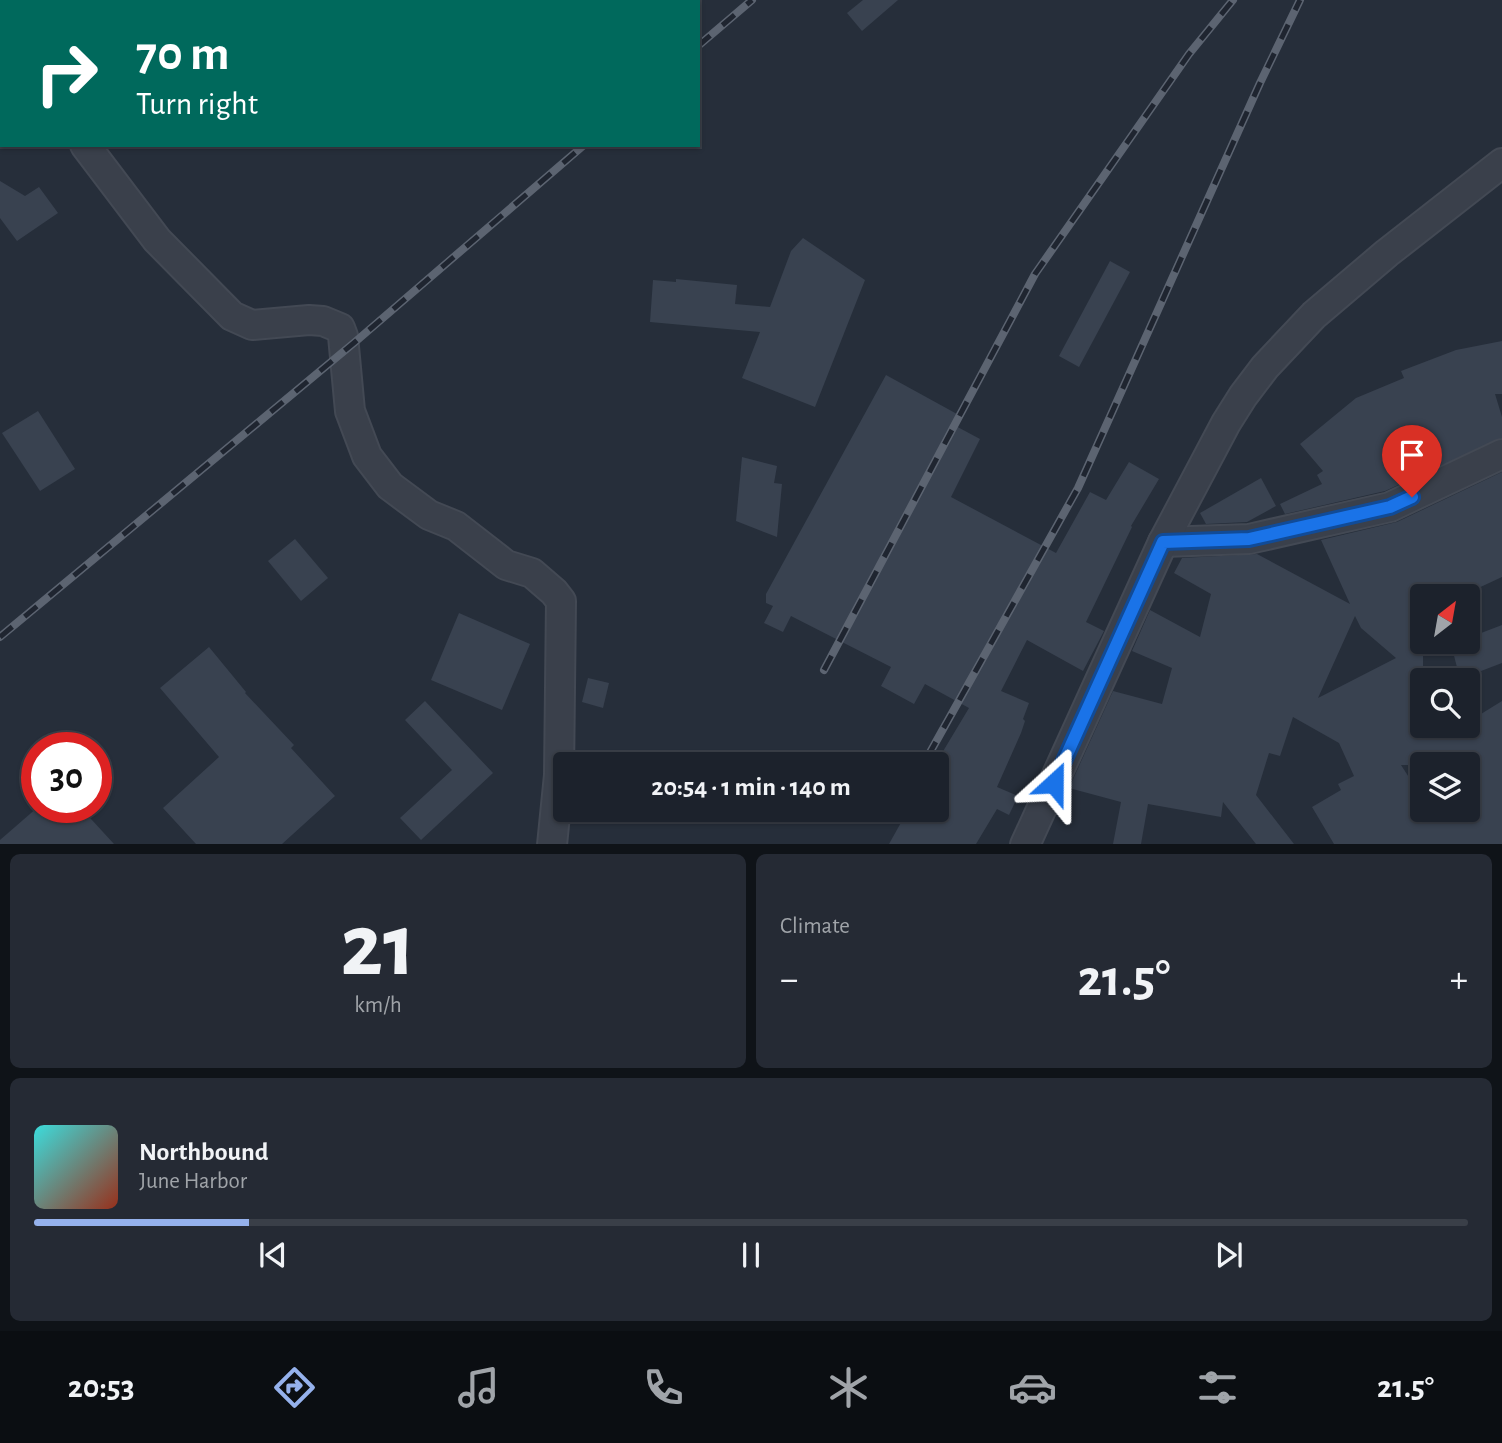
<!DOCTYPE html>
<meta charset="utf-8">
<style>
:root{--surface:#1c222c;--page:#252a34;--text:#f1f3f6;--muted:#a0a4a9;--line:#3a3f48;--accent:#95b1ec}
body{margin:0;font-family:"Alegreya Sans",sans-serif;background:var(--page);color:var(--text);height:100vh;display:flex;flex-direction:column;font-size:26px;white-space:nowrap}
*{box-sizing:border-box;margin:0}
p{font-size:23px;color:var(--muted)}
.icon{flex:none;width:38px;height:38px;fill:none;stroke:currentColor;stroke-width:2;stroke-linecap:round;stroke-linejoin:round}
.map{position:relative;height:844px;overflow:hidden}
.side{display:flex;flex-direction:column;gap:10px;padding:10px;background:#0f1318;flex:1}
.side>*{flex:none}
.hud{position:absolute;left:0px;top:0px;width:700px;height:147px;box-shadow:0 2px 5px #0004,0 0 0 2px var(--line);background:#00695c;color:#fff;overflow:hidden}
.needle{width:46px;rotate:31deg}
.buttons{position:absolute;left:1410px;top:584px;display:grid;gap:14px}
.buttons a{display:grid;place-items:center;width:70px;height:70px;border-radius:7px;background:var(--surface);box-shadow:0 2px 5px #0004,0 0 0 2px var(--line);font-size:35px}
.speed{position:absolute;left:21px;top:732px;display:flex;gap:14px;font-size:35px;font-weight:700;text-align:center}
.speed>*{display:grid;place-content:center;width:91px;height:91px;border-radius:50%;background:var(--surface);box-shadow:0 2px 5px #0004,0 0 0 2px var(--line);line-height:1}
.speed .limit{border:10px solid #d22;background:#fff;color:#111}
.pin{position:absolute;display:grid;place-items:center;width:60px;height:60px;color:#fff;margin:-72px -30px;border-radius:50% 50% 50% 0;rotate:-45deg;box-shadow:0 0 7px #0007}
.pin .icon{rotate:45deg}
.me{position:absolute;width:77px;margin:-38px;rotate:24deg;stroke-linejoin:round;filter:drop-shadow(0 0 5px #0008)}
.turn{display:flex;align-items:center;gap:24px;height:147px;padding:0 21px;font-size:32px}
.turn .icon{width:91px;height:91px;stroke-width:2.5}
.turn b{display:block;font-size:49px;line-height:60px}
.big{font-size:52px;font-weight:600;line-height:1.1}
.side .tile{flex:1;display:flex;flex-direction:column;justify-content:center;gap:10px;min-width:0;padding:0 24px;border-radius:10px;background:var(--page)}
.side .dial{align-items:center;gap:0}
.dial b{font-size:91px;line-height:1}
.song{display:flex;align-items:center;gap:21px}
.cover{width:84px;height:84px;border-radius:10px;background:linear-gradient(135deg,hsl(180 70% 55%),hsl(10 70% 35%))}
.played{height:7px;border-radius:4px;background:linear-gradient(90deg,var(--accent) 15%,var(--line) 15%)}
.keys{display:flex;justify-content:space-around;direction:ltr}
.heat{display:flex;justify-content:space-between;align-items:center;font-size:38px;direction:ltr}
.side .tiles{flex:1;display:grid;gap:10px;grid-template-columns:1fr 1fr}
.tile:last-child{grid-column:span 2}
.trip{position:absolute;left:553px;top:752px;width:396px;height:70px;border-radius:7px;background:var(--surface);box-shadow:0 2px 5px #0004,0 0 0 2px var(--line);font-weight:600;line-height:70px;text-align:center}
.dock{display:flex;height:112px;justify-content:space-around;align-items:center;background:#0b0e12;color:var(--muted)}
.dock .icon{width:49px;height:49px}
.dock .on{color:var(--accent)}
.dock b{font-size:32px;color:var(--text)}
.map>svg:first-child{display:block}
</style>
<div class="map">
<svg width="1502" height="845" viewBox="0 0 1502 845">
<rect width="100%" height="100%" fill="#262e3a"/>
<!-- building -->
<g fill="#394250" fill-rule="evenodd">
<path d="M 863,0 L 898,0 L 862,31 L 847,13 Z"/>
<path d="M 0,181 L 25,196 L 39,187 L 58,213 L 17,241 L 0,218 Z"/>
<path d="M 803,238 L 865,280 L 815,407 L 742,378 L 760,332 L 650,322 L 653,280 L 676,282 L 676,279 L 737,285 L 735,304 L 770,307 L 791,251 Z"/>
<path d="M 1110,261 L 1130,272 L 1079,367 L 1059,356 Z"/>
<path d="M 1502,341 L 1502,394 L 1495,394 L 1502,417 L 1502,438 L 1385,491 L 1285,514 L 1280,504 L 1322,484 L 1317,475 L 1323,471 L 1300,444 L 1356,398 L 1404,378 L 1401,371 L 1456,350 Z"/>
<path d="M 886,375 L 957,414 L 952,424 L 980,439 L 951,497 L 1056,553 L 1090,492 L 1106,500 L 1129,462 L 1159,479 L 1131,526 L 1132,527 L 1086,622 L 1104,631 L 1083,671 L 1027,640 L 1001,691 L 1029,703 L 1023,719 L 1025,721 L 1021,733 L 997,787 L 1018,796 L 1009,815 L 997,809 L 976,844 L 889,844 L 908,810 L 936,810 L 936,763 L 969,708 L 925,684 L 914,704 L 881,686 L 891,667 L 791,616 L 783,632 L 764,623 L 773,606 L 766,603 L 766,594 Z"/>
<path d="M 38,411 L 75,469 L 40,491 L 2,433 Z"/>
<path d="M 742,457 L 777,466 L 774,483 L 782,484 L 777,537 L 736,521 Z"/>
<path d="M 1502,472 L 1502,577 L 1459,597 L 1423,597 L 1423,726 L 1468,726 L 1468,722 L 1502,701 L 1502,844 L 1334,844 L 1312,807 L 1341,790 L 1338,784 L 1354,776 L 1339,743 L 1293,717 L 1280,756 L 1269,753 L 1256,795 L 1294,844 L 1256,844 L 1223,802 L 1221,817 L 1148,804 L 1141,844 L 1113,844 L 1121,802 L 1069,788 L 1113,691 L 1162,704 L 1172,668 L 1132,651 L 1150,610 L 1200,637 L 1211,594 L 1174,573 L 1182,558 L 1257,554 L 1350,604 L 1321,540 L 1397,522 ZM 1355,616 L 1361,628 L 1396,658 L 1318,698 ZM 1401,765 L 1468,765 L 1468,810 L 1423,810 L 1423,799 Z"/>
<path d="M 1261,478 L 1276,506 L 1247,522 L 1206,524 L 1200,513 Z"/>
<path d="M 295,539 L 328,578 L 301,601 L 268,561 Z"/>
<path d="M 459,613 L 530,644 L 502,710 L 431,680 Z"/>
<path d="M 1502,625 L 1502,663 L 1460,679 L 1451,644 L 1468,642 L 1468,638 Z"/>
<path d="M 209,647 L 246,692 L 245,693 L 294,745 L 291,748 L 335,796 L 282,844 L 196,844 L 163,808 L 219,757 L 160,688 Z"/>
<path d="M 588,678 L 609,683 L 603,708 L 582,702 Z"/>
<path d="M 425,701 L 493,773 L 421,840 L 400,818 L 452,770 L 405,720 Z"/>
<path d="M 38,807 L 80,807 L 114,844 L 0,844 L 0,840 Z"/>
</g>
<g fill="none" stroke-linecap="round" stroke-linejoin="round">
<defs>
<g id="street">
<path d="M 0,18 L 2,20"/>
<path d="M 85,145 L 157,240 L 232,316 L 252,325 L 309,320 L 323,321 L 340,328 L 343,336 L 350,411 L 367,456 L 390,486 L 429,515 L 456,526 L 506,565 L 532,573 L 554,592 L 561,601 L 559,775 L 552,845"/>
<path d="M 1163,542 L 1249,539 L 1390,507 L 1502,454"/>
<path d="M 1025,845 L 1163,542 L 1226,423 L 1243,396 L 1265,367 L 1314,315 L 1387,253 L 1502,163"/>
</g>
</defs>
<!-- street casing -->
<use href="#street" stroke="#434954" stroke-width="32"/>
<!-- street -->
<use href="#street" stroke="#3a404b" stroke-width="28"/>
<defs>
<g id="rail">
<path d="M 698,46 L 752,0"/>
<path d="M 0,637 L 355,342 L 584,145"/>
<path d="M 824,670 L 1035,274 L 1189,54 L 1233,0"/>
<path d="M 928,756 L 1078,488 L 1260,83 L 1300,0"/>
</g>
</defs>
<!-- rail casing -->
<use href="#rail" stroke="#5c6471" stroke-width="8"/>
<!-- rail -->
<use href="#rail" stroke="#1f2530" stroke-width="5" stroke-dasharray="16" stroke-linecap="butt"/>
</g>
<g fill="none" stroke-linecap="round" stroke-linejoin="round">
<defs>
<path id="route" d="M 1054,783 L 1163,542 L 1249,539 L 1390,507 L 1412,497"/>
</defs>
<!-- route casing -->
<use href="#route" stroke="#114b97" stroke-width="18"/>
<!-- route -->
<use href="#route" stroke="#1a73e8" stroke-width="12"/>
</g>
</svg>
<div class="buttons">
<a><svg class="needle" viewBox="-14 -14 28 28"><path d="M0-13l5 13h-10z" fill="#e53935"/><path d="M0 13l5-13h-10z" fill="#a0a4a9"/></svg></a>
<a><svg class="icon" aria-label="search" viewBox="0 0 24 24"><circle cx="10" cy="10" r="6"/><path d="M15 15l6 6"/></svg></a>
<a><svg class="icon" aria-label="layers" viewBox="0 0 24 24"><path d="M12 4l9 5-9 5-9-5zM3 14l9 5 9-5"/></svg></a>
</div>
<div class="speed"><div class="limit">30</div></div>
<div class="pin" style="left:1412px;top:497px;background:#d93025"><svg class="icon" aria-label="arrive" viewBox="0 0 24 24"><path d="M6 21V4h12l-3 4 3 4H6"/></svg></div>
<svg class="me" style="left:1054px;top:783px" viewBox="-20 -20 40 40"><path d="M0-17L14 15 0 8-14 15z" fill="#1a73e8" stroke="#fff" stroke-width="4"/></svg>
<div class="trip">20:54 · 1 min · 140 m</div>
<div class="hud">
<div class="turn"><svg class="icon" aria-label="right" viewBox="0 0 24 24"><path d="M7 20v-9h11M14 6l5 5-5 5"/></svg><div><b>70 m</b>Turn right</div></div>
</div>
</div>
<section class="side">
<div class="tiles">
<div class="tile dial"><b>21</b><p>km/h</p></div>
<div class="tile"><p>Climate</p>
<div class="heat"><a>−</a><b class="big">21.5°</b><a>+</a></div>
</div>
<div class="tile">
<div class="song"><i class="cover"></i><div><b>Northbound</b><p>June Harbor</p></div></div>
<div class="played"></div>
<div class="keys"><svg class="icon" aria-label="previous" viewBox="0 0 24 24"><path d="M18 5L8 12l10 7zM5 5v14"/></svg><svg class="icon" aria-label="pause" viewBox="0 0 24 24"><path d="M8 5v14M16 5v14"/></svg><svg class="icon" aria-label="next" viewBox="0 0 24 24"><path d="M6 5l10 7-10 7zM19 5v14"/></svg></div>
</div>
</div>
</section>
<nav class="dock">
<b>20:53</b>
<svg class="icon on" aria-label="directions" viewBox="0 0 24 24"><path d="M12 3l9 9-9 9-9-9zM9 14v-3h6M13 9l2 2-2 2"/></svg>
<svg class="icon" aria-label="music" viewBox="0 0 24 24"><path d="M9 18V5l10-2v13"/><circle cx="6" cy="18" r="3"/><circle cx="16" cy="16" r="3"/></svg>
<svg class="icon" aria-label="phone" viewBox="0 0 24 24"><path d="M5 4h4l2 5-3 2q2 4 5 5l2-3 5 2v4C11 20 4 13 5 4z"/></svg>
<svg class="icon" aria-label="climate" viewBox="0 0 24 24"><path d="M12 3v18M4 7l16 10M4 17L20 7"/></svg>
<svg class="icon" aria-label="car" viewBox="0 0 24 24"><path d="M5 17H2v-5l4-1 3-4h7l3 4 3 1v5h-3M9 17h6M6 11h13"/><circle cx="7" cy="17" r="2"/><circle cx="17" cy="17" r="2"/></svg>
<svg class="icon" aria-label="filters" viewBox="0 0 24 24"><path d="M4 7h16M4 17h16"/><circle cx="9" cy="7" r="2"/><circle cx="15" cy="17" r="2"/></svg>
<b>21.5°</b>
</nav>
